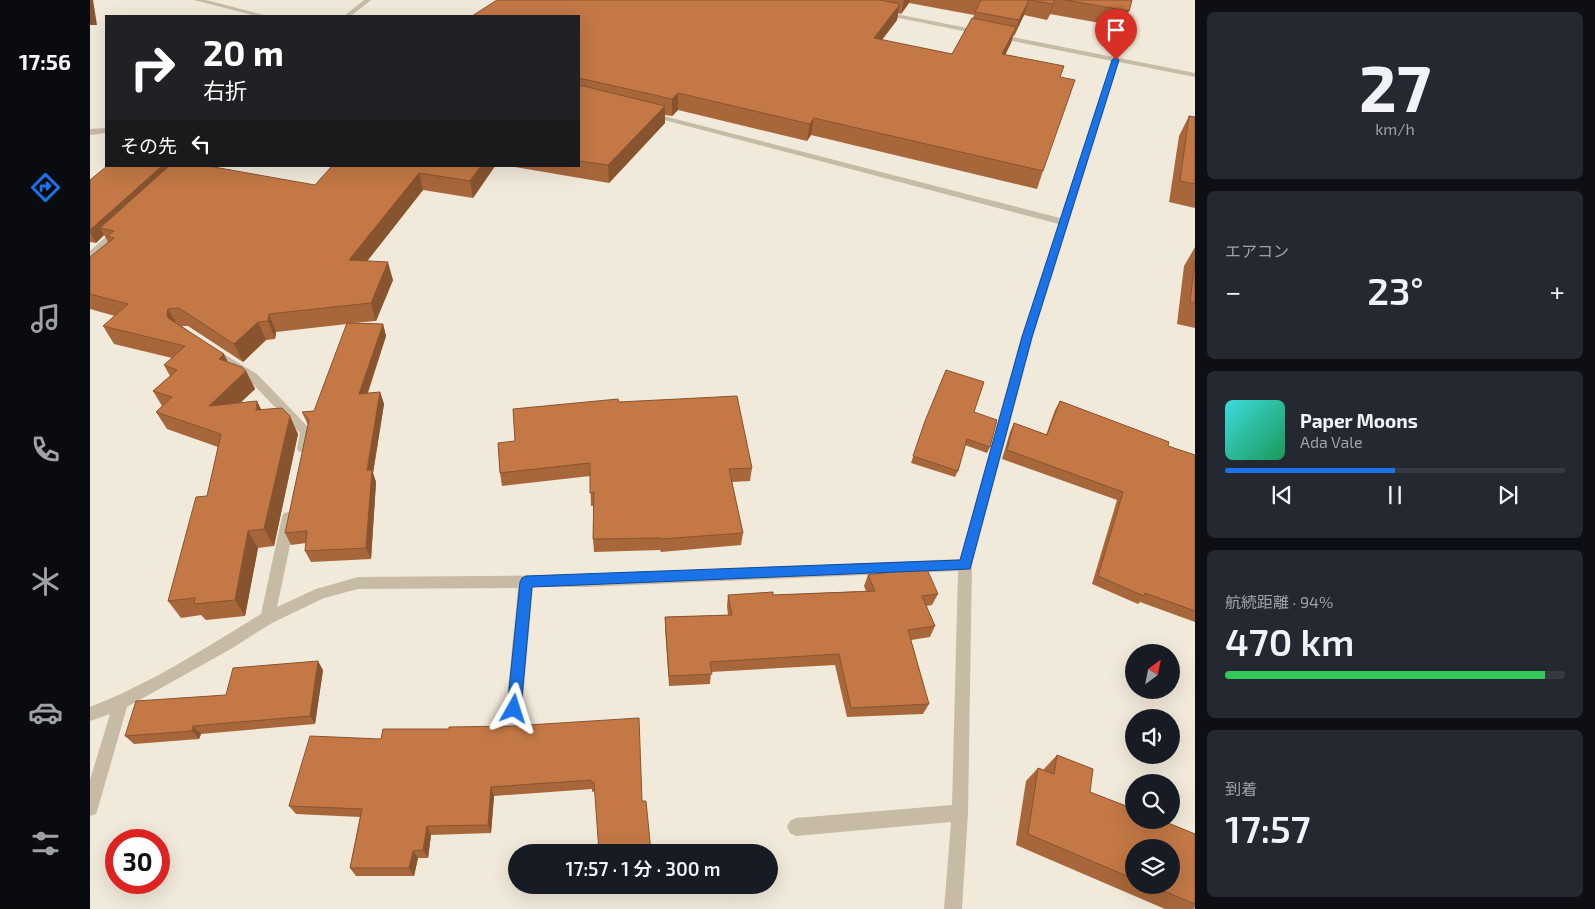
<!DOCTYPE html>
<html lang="ja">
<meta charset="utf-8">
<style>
:root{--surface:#171b24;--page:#242831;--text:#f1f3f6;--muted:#9ea1a6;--line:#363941;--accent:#1a73e8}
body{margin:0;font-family:"Exo 2","Noto Sans JP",sans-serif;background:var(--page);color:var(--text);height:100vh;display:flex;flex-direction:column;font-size:19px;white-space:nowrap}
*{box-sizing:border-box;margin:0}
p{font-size:16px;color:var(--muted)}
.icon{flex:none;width:28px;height:28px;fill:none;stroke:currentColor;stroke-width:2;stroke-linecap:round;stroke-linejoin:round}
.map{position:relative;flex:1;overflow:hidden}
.drawer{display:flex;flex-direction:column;gap:12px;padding:12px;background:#0d0f14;width:400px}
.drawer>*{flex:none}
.banner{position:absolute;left:15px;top:15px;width:475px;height:152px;border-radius:0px;box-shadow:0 5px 20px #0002;background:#202124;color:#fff;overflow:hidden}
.needle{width:32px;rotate:32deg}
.controls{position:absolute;left:1035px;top:644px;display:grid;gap:10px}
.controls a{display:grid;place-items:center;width:55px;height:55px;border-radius:50%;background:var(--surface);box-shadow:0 5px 20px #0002;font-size:25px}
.speed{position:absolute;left:15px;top:829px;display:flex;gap:10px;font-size:25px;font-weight:700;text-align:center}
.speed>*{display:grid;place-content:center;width:65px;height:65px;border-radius:50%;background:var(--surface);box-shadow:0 5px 20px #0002;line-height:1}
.speed .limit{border:8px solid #d22;background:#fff;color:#111}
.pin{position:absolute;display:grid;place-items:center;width:42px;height:42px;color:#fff;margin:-51px -21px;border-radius:50% 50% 50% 0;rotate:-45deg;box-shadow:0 0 5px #0007}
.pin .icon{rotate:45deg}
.me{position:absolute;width:55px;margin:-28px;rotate:6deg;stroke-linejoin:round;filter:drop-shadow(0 0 4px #0008)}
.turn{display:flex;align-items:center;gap:18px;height:105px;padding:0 15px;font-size:22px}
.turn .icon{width:65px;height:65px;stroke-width:2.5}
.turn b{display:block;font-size:35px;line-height:42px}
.then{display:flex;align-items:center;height:48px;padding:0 15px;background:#0003;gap:10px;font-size:19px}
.big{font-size:38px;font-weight:600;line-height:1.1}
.drawer .tile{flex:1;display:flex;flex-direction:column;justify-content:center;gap:8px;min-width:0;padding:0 18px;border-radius:8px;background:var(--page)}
.drawer .dial{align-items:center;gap:0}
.dial b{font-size:65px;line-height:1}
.song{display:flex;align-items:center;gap:15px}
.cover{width:60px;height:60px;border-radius:8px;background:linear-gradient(135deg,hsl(180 70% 55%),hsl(150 70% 35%))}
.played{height:5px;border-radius:2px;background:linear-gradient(90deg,var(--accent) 50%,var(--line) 50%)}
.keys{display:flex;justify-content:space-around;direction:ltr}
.heat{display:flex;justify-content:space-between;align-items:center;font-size:28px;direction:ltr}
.charge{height:8px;border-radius:4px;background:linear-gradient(90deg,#34c759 94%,var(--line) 0)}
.trip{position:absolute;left:418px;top:844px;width:270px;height:50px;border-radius:25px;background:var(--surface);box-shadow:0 5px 20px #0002;font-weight:600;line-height:50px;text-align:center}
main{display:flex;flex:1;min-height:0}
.tab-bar{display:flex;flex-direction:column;width:90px;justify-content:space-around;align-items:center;background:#090b0e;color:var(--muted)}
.tab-bar .icon{width:35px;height:35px}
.tab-bar .on{color:var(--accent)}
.tab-bar b{font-size:22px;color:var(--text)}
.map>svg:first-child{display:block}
</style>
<main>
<nav class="tab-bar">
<b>17:56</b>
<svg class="icon on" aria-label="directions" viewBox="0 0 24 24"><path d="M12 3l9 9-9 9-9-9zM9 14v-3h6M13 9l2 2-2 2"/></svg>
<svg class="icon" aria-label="music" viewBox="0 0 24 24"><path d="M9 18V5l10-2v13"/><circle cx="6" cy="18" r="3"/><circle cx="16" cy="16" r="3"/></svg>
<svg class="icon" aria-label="phone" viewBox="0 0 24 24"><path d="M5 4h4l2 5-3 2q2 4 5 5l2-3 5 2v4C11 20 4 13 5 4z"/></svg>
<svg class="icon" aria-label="climate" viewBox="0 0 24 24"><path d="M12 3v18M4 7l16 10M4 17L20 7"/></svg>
<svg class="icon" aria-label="car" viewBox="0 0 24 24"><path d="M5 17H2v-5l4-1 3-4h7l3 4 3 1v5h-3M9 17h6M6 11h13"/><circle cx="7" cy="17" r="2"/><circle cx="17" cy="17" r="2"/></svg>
<svg class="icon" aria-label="filters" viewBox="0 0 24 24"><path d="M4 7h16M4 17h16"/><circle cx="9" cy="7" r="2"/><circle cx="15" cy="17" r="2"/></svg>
</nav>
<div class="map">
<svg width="1105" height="909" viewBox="0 0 1105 909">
<rect width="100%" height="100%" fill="#f1e9d9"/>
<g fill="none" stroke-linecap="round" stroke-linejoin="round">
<!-- minor -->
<g fill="#c8bba6" fill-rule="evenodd">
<path d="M 104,0 L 116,0 L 178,16 L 166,16 Z"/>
<path d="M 274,0 L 281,0 L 261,16 L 254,16 Z"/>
<path d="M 791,11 L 1105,73 L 1105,77 L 1029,62 L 943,337 L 882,565 L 878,813 L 872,909 L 854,909 L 861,822 L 706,836 L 700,833 L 697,827 L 700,821 L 706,818 L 862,805 L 868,571 L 496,587 L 443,587 L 432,709 L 430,714 L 424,716 L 418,714 L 416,709 L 428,588 L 268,589 L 234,598 L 182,623 L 139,650 L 37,707 L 8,808 L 6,814 L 0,816 L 0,780 L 20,714 L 0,721 L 0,707 C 60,684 116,648 171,614 L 192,517 L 194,513 L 199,512 L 204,513 L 206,517 L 187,607 L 226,589 L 268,577 L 496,575 L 870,559 L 931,337 L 969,224 L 555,115 L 562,113 L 970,218 L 1022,61 L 789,14 L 789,12 Z"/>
<path d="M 0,129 L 16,128 L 16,133 L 0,135 Z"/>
<path d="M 30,226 L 35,229 L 33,231 L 4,258 L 0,259 L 0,251 L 27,227 Z"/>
<path d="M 124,348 L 167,374 L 220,429 L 222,432 L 217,452 L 209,452 L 207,449 L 210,433 L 159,380 L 120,355 L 118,352 L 120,349 Z"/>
</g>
</g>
<!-- wall -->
<g fill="#a8673b" fill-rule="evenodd">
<path d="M 407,0 L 1042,0 L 1039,11 L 1032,27 L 960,14 L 957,20 L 934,15 L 924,36 L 923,35 L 921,43 L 915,55 L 970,77 L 953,171 L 947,189 L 721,135 L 717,141 L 588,110 L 582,116 L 575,115 L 575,123 L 519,183 L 419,166 L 489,166 L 489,16 ZM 819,3 L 884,15 L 883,18 L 862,54 L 792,40 L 807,20 L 808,13 L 811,14 Z"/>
<path d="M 1099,116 L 1105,117 L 1105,208 L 1079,202 L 1089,136 Z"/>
<path d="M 76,166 L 77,168 L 225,185 L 242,166 L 405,166 L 383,198 L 333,190 L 277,261 L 303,280 L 286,321 L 264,323 L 293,324 L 296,336 L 278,393 L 290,392 L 294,404 L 283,473 L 286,482 L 281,559 L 221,562 L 215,551 L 216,543 L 201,545 L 195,533 L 218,425 L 212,412 L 224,411 L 257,324 L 186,332 L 185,339 L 176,340 L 153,362 L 98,326 L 92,326 L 138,362 L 156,371 L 165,389 L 150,403 L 171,410 L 208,434 L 184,546 L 168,548 L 155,616 L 116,620 L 111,615 L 91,618 L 78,601 L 117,496 L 128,447 L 77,429 L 66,412 L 72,406 L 63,391 L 80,376 L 74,365 L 82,358 L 24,344 L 13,326 L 25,316 L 0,309 L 0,257 L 18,242 L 14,235 L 6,243 L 0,242 L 0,180 Z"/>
<path d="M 1105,247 L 1105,328 L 1087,324 L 1094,266 Z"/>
<path d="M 970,401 L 1078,446 L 1105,455 L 1105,622 L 1050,602 L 1048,604 L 1002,584 L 1027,500 L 912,459 L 920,432 L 924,423 L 956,435 L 965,410 Z"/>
<path d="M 529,402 L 662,468 L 660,481 L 642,482 L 653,533 L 651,545 L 571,552 L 570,550 L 504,552 L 503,539 L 503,506 L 501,506 L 500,476 L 412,486 L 410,473 L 425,441 Z"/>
<path d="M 884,412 L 900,447 L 897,453 L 875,445 L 868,471 L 865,477 L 821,463 L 835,421 Z"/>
<path d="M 778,575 L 848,594 L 842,605 L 836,606 L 845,626 L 840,637 L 821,640 L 839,704 L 833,714 L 757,717 L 745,665 L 621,672 L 620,684 L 579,686 L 575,628 L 575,617 L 638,615 L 637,606 L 638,595 L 683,595 L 776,591 L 774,586 Z"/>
<path d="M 233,670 L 225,724 L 111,734 L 109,739 L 44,744 L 35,736 L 136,695 Z"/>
<path d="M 422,726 L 552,801 L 561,852 L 505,791 L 502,792 L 502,789 L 404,796 L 401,833 L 341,835 L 338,858 L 328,858 L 324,876 L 266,876 L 260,868 L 270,817 L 206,814 L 199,806 L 291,739 L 359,729 Z"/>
<path d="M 967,755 L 1000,792 L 1105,834 L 1105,908 L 1103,909 L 1075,909 L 926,845 L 936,781 L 948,768 L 954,770 L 954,769 ZM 1044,848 L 1081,885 L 1044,885 Z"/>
</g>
<!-- shaded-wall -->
<g fill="#885430">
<path d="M 0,0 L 3,0 L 7,25 L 0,25 Z"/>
<path d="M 814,0 L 820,0 L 819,3 L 811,14 Z"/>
<path d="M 939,0 L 934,15 L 924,36 L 929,20 Z"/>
<path d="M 965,0 L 960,14 L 957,20 L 963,4 Z"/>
<path d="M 810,4 L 807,20 L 781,54 L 784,38 Z"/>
<path d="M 926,27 L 921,43 L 907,71 L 912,54 Z"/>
<path d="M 588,93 L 588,110 L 582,116 L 582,99 Z"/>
<path d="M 575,106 L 575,123 L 519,183 L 518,165 Z"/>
<path d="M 724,118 L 721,135 L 717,141 L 720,124 Z"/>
<path d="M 72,166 L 76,166 L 80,175 L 10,228 L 14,235 L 6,243 L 0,232 L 0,230 Z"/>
<path d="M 391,166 L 405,166 L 383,198 L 380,181 Z"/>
<path d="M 329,173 L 333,190 L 264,278 L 259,260 Z"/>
<path d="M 298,262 L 303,280 L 286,321 L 281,303 Z"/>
<path d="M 78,309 L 88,326 L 78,318 L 77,314 Z"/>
<path d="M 179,314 L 186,332 L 185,339 L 178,321 Z"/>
<path d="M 168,322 L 176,340 L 153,362 L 144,344 Z"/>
<path d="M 293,324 L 296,336 L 273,406 L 269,394 Z"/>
<path d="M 134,354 L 143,372 L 129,359 Z"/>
<path d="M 156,371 L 165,389 L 128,424 L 119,406 Z"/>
<path d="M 290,392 L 294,404 L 283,473 L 286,482 L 281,559 L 276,548 L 277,470 Z"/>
<path d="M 167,401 L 176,419 L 166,410 Z"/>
<path d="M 200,416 L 208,434 L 184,546 L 174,529 Z"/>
<path d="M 158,531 L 168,548 L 155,616 L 145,600 Z"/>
<path d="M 228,661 L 233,670 L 225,724 L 220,716 Z"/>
<path d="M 103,726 L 111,734 L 109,739 L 102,731 Z"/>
<path d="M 401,787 L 404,796 L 401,833 L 398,825 Z"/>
<path d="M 337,826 L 341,835 L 338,858 L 333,850 Z"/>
<path d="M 323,851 L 328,858 L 324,876 L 319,868 Z"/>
</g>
<!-- building -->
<g fill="#c37845" stroke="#885430">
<path d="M 407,0 L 790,0 L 810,4 L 784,38 L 862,54 L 882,18 L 926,27 L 912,54 L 974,66 L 970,77 L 985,80 L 953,171 L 724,118 L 720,124 L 588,93 L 582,99 L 489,78 L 489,16 L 382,16 Z"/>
<path d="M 890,0 L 939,0 L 929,20 L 885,12 L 891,0 Z"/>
<path d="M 939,0 L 965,0 L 963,4 Z"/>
<path d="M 975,0 L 1042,0 L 1039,11 Z"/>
<path d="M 489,85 L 575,106 L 518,165 L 489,161 Z"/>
<path d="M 1099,116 L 1105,117 L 1105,184 L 1090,181 Z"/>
<path d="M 17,166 L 72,166 L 0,230 L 0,180 Z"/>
<path d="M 79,166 L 118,166 L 225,185 L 242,166 L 391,166 L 380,181 L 329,173 L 259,260 L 298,262 L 281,303 L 179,314 L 178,321 L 168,322 L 144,344 L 89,308 L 78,309 L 77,314 L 78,318 L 134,354 L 129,359 L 152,367 L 156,371 L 119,406 L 167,401 L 166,410 L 192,408 L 200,416 L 174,529 L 158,531 L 145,600 L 104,604 L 105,598 L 78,601 L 106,497 L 117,496 L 131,434 L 66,412 L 82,397 L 63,391 L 87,370 L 74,365 L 95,346 L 13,326 L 38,304 L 0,294 L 0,257 L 24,238 L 17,236 L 24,231 L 10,228 Z"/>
<path d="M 1105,260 L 1105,303 L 1100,302 Z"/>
<path d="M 257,323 L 293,324 L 269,394 L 290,392 L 277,470 L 282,470 L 276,548 L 215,551 L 217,531 L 195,533 L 219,420 L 212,412 L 224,411 Z"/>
<path d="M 856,370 L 894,382 L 884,412 L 907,420 L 900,447 L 877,439 L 868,471 L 823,456 L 835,421 Z"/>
<path d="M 647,396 L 662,468 L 639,469 L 653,533 L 571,539 L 571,538 L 503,539 L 504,492 L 500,493 L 500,463 L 410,473 L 408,443 L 425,441 L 423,409 L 528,399 L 529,402 Z"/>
<path d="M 970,401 L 1079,442 L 1078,446 L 1105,455 L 1105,611 L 1055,593 L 1054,596 L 1008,576 L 1033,492 L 917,450 L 924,423 L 957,435 Z"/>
<path d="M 836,567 L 848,594 L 832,596 L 845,626 L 818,630 L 839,704 L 761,708 L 749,654 L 620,662 L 622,674 L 579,676 L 575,617 L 642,615 L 638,595 L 683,592 L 683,595 L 785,591 L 778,575 Z"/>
<path d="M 228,661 L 220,716 L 103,726 L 102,731 L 35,736 L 46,701 L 136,695 L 143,668 Z"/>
<path d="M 549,718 L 552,801 L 556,801 L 561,852 L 509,852 L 504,782 L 501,783 L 501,780 L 401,787 L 398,825 L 337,826 L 333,850 L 323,851 L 319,868 L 260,868 L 272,809 L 199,806 L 220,736 L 291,739 L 293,729 L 359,729 L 359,727 L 422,726 Z"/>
<path d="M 967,755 L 1003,769 L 1000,792 L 1044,809 L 1044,820 L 1071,820 L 1105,834 L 1105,904 L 1059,885 L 1081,885 L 1081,848 L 1044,848 L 1044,879 L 938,834 L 948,768 L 964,774 Z"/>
</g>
<!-- route -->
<path fill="#1a73e8" stroke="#114b97" d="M 1026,57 L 1029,60 L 942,337 L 880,569 L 442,587 L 431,709 L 429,714 L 424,716 L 419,714 L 417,709 L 430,582 L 432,578 L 436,576 L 870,560 L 932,337 L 1022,60 Z"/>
</svg>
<div class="controls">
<a><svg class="needle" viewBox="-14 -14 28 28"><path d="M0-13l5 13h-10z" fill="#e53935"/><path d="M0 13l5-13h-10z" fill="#9ea1a6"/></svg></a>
<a><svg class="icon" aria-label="sound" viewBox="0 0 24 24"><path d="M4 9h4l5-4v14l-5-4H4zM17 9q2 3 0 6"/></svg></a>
<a><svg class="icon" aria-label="search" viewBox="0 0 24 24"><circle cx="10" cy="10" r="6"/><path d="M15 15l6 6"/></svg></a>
<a><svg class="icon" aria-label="layers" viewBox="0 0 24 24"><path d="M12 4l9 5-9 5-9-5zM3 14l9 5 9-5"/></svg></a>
</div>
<div class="speed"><div class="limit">30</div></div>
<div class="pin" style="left:1026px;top:60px;background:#d93025"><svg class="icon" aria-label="arrive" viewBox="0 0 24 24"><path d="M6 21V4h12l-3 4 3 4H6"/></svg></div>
<svg class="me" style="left:424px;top:709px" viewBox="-20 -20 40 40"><path d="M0-17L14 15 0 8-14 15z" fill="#1a73e8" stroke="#fff" stroke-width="4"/></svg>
<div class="trip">17:57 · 1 分 · 300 m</div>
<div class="banner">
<div class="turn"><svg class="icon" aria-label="right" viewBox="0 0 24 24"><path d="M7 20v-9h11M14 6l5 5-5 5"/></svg><div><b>20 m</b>右折</div></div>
<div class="then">その先<svg class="icon" aria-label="left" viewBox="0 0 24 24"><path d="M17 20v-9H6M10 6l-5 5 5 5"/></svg></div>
</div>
</div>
<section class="drawer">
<div class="tile dial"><b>27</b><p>km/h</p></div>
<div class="tile"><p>エアコン</p>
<div class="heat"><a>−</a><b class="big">23°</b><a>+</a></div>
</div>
<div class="tile">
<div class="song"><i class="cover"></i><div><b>Paper Moons</b><p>Ada Vale</p></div></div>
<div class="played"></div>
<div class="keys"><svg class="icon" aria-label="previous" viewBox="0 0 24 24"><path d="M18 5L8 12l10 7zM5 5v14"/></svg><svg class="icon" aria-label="pause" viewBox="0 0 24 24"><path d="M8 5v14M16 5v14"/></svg><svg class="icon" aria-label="next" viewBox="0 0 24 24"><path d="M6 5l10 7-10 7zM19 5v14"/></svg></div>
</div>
<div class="tile"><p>航続距離 · 94%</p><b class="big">470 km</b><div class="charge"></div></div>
<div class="tile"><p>到着</p><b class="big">17:57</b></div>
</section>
</main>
